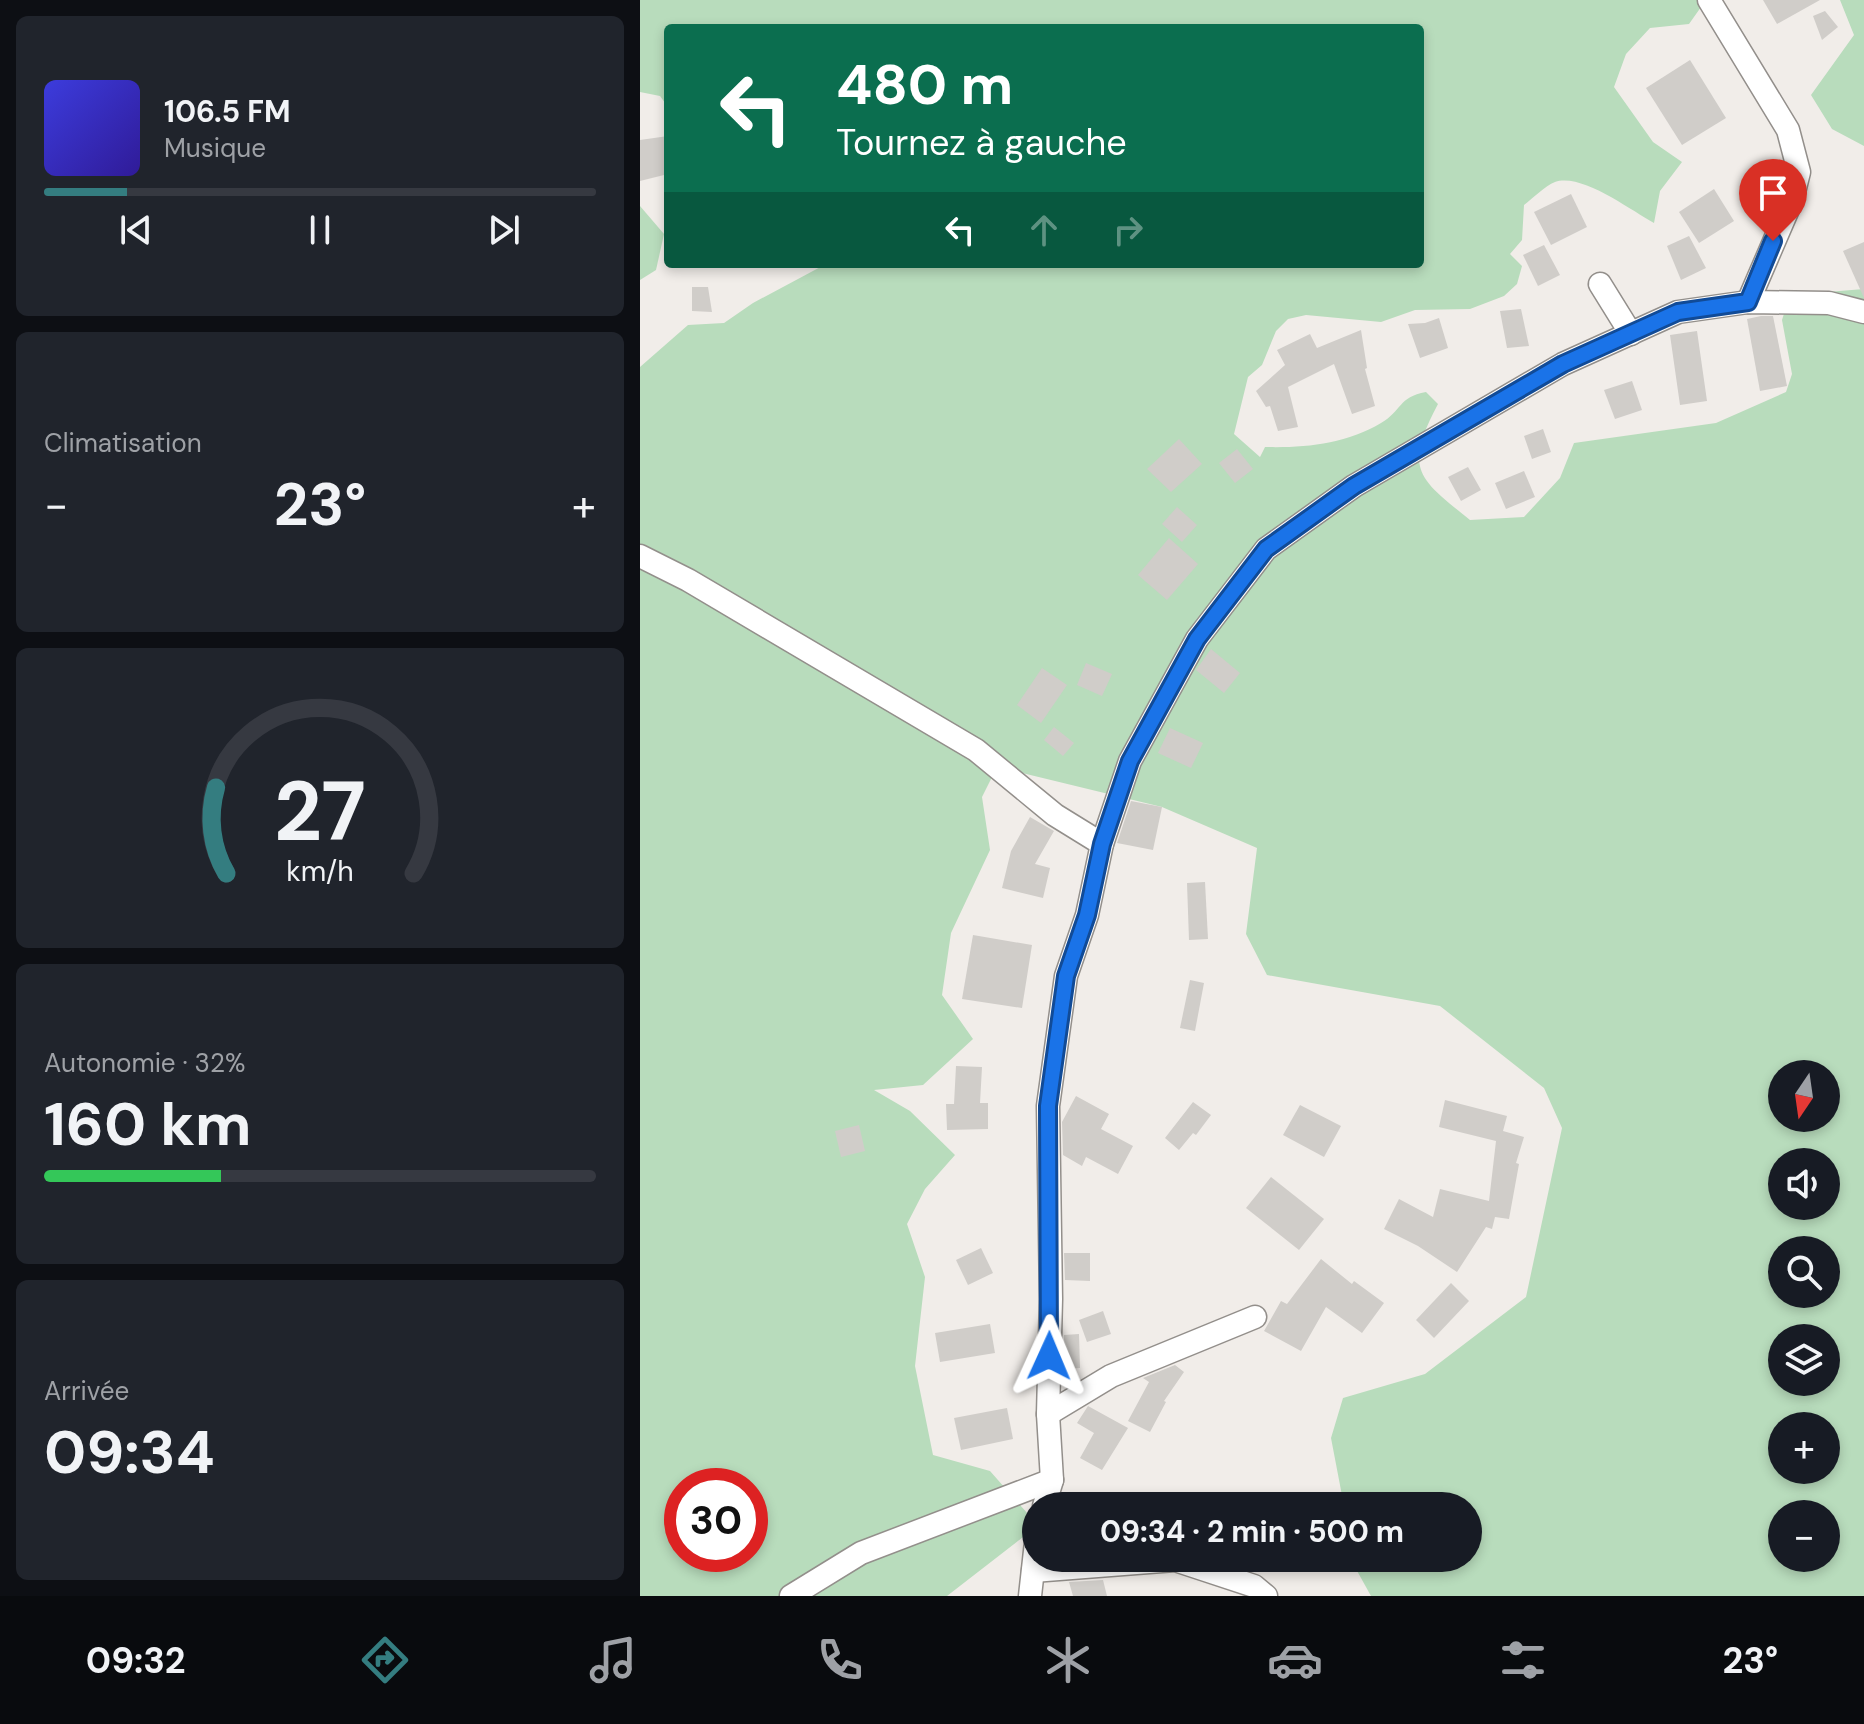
<!DOCTYPE html>
<html lang="fr">
<meta charset="utf-8">
<style>
:root{--surface:#171b24;--page:#20242c;--text:#f1f3f6;--muted:#9ea1a6;--line:#363941;--accent:#347d80}
body{margin:0;font-family:"DM Sans",sans-serif;background:var(--page);color:var(--text);height:100vh;display:flex;flex-direction:column;font-size:30px;white-space:nowrap}
*{box-sizing:border-box;margin:0}
p{font-size:26px;color:var(--muted)}
.icon{flex:none;width:44px;height:44px;fill:none;stroke:currentColor;stroke-width:2;stroke-linecap:round;stroke-linejoin:round}
.map{position:relative;flex:1;overflow:hidden}
.panel{display:flex;flex-direction:column;gap:16px;padding:16px;background:#0d0f14;width:640px}
.panel>*{flex:none}
.hud{position:absolute;left:24px;top:24px;width:760px;height:244px;border-radius:8px;box-shadow:0 4px 12px #0003;background:#0b6e4f;color:#fff;overflow:hidden}
.needle{width:52px;rotate:193deg}
.buttons{position:absolute;left:1128px;top:1060px;display:grid;gap:16px}
.buttons a{display:grid;place-items:center;width:72px;height:72px;border-radius:50%;background:var(--surface);box-shadow:0 4px 12px #0003;font-size:40px}
.speed{position:absolute;left:24px;top:1468px;display:flex;gap:16px;font-size:40px;font-weight:700;text-align:center}
.speed>*{display:grid;place-content:center;width:104px;height:104px;border-radius:50%;background:var(--surface);box-shadow:0 4px 12px #0003;line-height:1}
.speed .limit{border:12px solid #d22;background:#fff;color:#111}
.pin{position:absolute;display:grid;place-items:center;width:68px;height:68px;color:#fff;margin:-82px -34px;border-radius:50% 50% 50% 0;rotate:-45deg;box-shadow:0 0 8px #0007}
.pin .icon{rotate:45deg}
.me{position:absolute;width:88px;margin:-44px;rotate:1deg;stroke-linejoin:round;filter:drop-shadow(0 0 6px #0008)}
.turn{display:flex;align-items:center;gap:28px;height:168px;padding:0 40px;font-size:36px}
.turn .icon{width:104px;height:104px;stroke-width:2.5}
.turn b{display:block;font-size:56px;line-height:68px}
.lanes{display:flex;align-items:center;height:76px;padding:0 40px;background:#0003;justify-content:center;gap:40px;direction:ltr}
.lanes .off{opacity:.35}
.big{font-size:60px;font-weight:700;line-height:1.1}
.panel .tile{flex:1;display:flex;flex-direction:column;justify-content:center;gap:12px;min-width:0;padding:0 28px;border-radius:12px;background:var(--page)}
.panel .dial{align-items:center;gap:0}
.dial svg{height:208px;overflow:visible;fill:none;stroke:var(--line);stroke-width:7;stroke-linecap:round;text-anchor:middle}
.dial text{fill:var(--text);stroke:none}
.song{display:flex;align-items:center;gap:24px}
.cover{width:96px;height:96px;border-radius:12px;background:linear-gradient(135deg,hsl(240 70% 55%),hsl(250 70% 35%))}
.played{height:8px;border-radius:4px;background:linear-gradient(90deg,var(--accent) 15%,var(--line) 15%)}
.keys{display:flex;justify-content:space-around;direction:ltr}
.heat{display:flex;justify-content:space-between;align-items:center;font-size:44px;direction:ltr}
.charge{height:12px;border-radius:6px;background:linear-gradient(90deg,#34c759 32%,var(--line) 0)}
.trip{position:absolute;left:382px;top:1492px;width:460px;height:80px;border-radius:40px;background:var(--surface);box-shadow:0 4px 12px #0003;font-weight:700;line-height:80px;text-align:center}
.dock{display:flex;height:128px;justify-content:space-around;align-items:center;background:#090b0e;color:var(--muted)}
.dock .icon{width:56px;height:56px}
.dock .current{color:var(--accent)}
.dock b{font-size:36px;color:var(--text)}
main{display:flex;flex:1;min-height:0}
.map>svg:first-child{display:block}
</style>
<main>
<section class="panel">
<div class="tile">
<div class="song"><i class="cover"></i><div><b>106.5 FM</b><p>Musique</p></div></div>
<div class="played"></div>
<div class="keys"><svg class="icon" aria-label="previous" viewBox="0 0 24 24"><path d="M18 5L8 12l10 7zM5 5v14"/></svg><svg class="icon" aria-label="pause" viewBox="0 0 24 24"><path d="M8 5v14M16 5v14"/></svg><svg class="icon" aria-label="next" viewBox="0 0 24 24"><path d="M6 5l10 7-10 7zM19 5v14"/></svg></div>
</div>
<div class="tile"><p>Climatisation</p>
<div class="heat"><a>−</a><b class="big">23°</b><a>+</a></div>
</div>
<div class="tile dial"><svg viewBox="0 0 100 80">
<path d="M14 69A42 42 0 1 1 86 69"/>
<path d="M14 69A42 42 0 0 1 10 36" stroke="#347d80"/>
<text x="50" y="56" font-size="32" font-weight="700">27</text>
<text x="50" y="72" font-size="11">km/h</text>
</svg></div>
<div class="tile"><p>Autonomie · 32%</p><b class="big">160 km</b><div class="charge"></div></div>
<div class="tile"><p>Arrivée</p><b class="big">09:34</b></div>
</section>
<div class="map">
<svg width="1224" height="1596" viewBox="0 0 1224 1596">
<rect width="100%" height="100%" fill="#f1ede9"/>
<!-- green -->
<g fill="#b8dcbc" fill-rule="evenodd">
<path d="M 0,0 L 1066,0 L 1049,24 L 1010,28 L 986,54 L 974,87 L 1013,142 L 1042,162 L 1020,191 L 1014,223 C 990,210 942,173 915,182 C 905,186 893,198 884,205 L 882,240 L 870,254 L 882,266 L 877,284 L 864,296 L 830,309 L 775,310 L 741,322 L 666,315 L 648,319 L 636,331 L 622,365 L 608,377 L 594,434 L 620,457 L 625,447 C 665,448 706,444 741,423 C 762,411 758,397 786,392 L 798,404 C 763,470 778,478 830,520 L 884,517 L 920,478 L 934,443 L 1076,423 L 1146,392 L 1152,374 L 1142,320 L 1150,295 L 1224,289 L 1224,1596 L 731,1596 L 716,1569 L 714,1558 L 828,1558 L 828,1506 L 704,1506 L 691,1438 L 703,1398 L 785,1374 L 886,1297 L 922,1128 L 904,1088 L 800,1006 L 627,975 L 606,934 L 617,848 L 522,807 L 357,767 L 342,797 L 350,850 L 311,933 L 302,995 L 333,1039 L 283,1085 L 234,1090 L 270,1111 L 315,1155 L 285,1189 L 267,1224 L 285,1277 L 275,1366 L 293,1455 L 350,1471 L 396,1523 L 396,1527 L 307,1596 L 0,1596 L 0,367 L 48,325 L 84,323 L 113,303 L 186,264 L 780,264 L 780,28 L 28,28 L 28,107 L 20,96 L 0,92 ZM 1142,1074 L 1186,1074 L 1186,1118 L 1142,1118 ZM 1142,1162 L 1186,1162 L 1186,1206 L 1142,1206 ZM 1142,1250 L 1186,1250 L 1186,1294 L 1142,1294 ZM 1142,1338 L 1186,1338 L 1186,1382 L 1142,1382 ZM 1142,1426 L 1186,1426 L 1186,1470 L 1142,1470 ZM 42,1486 L 110,1486 L 110,1554 L 42,1554 ZM 1142,1514 L 1186,1514 L 1186,1558 L 1142,1558 Z"/>
<path d="M 1200,0 L 1224,0 L 1224,146 L 1192,129 L 1171,95 L 1214,35 Z"/>
<path d="M 0,206 L 24,234 L 16,270 L 0,280 Z"/>
</g>
<!-- building -->
<g fill="#d0cdc9">
<path d="M 1123,0 L 1180,0 L 1137,24 Z"/>
<path d="M 1185,11 L 1198,27 L 1182,40 L 1173,16 Z"/>
<path d="M 1050,60 L 1086,118 L 1042,145 L 1006,88 Z"/>
<path d="M 28,136 L 28,174 L 0,181 L 0,140 Z"/>
<path d="M 1074,189 L 1094,221 L 1059,243 L 1039,212 Z"/>
<path d="M 931,194 L 947,227 L 911,245 L 894,212 Z"/>
<path d="M 1049,236 L 1066,268 L 1041,280 L 1027,246 Z"/>
<path d="M 1224,242 L 1224,298 L 1203,251 Z"/>
<path d="M 904,245 L 920,275 L 898,286 L 883,255 Z"/>
<path d="M 52,287 L 68,287 L 72,312 L 52,311 Z"/>
<path d="M 881,309 L 889,346 L 867,348 L 860,311 Z"/>
<path d="M 1121,316 L 1133,316 L 1147,386 L 1120,391 L 1107,319 Z"/>
<path d="M 799,318 L 808,348 L 780,358 L 768,324 L 785,323 Z"/>
<path d="M 721,330 L 727,368 L 725,369 L 735,406 L 712,414 L 694,364 L 648,387 L 658,427 L 638,431 L 630,406 L 626,407 L 616,391 L 645,365 L 637,350 L 670,334 L 677,348 Z"/>
<path d="M 1057,331 L 1067,401 L 1040,405 L 1030,335 Z"/>
<path d="M 992,381 L 1002,410 L 975,419 L 964,390 Z"/>
<path d="M 903,429 L 911,452 L 892,459 L 884,436 Z"/>
<path d="M 539,439 L 562,464 L 531,492 L 507,469 Z"/>
<path d="M 597,449 L 613,469 L 595,483 L 579,463 Z"/>
<path d="M 828,467 L 841,490 L 821,501 L 808,477 Z"/>
<path d="M 884,471 L 895,497 L 866,509 L 855,483 Z"/>
<path d="M 537,507 L 557,525 L 542,542 L 522,524 Z"/>
<path d="M 529,538 L 558,564 L 527,600 L 498,575 Z"/>
<path d="M 571,649 L 600,673 L 584,693 L 556,670 Z"/>
<path d="M 446,663 L 472,674 L 462,696 L 437,685 Z"/>
<path d="M 402,668 L 427,685 L 401,723 L 377,705 Z"/>
<path d="M 414,727 L 434,743 L 423,756 L 404,740 Z"/>
<path d="M 530,728 L 563,743 L 551,768 L 518,753 Z"/>
<path d="M 491,801 L 522,807 L 513,850 L 477,843 Z"/>
<path d="M 390,817 L 414,831 L 395,864 L 410,868 L 403,898 L 362,888 L 371,851 Z"/>
<path d="M 565,882 L 568,939 L 549,940 L 547,883 Z"/>
<path d="M 333,935 L 392,945 L 382,1008 L 322,999 Z"/>
<path d="M 550,980 L 564,983 L 555,1031 L 540,1028 Z"/>
<path d="M 316,1066 L 342,1067 L 340,1103 L 348,1103 L 348,1129 L 307,1130 L 306,1104 L 314,1104 Z"/>
<path d="M 436,1096 L 469,1114 L 461,1129 L 493,1146 L 478,1174 L 446,1157 L 442,1166 L 423,1155 L 422,1122 Z"/>
<path d="M 805,1100 L 867,1116 L 863,1131 L 884,1137 L 876,1163 L 879,1164 L 869,1219 L 855,1217 L 852,1229 L 846,1227 L 817,1272 L 778,1246 L 744,1229 L 759,1199 L 793,1217 L 800,1189 L 849,1201 L 856,1141 L 799,1127 Z"/>
<path d="M 553,1102 L 571,1115 L 556,1135 L 553,1133 L 539,1150 L 525,1138 Z"/>
<path d="M 660,1105 L 701,1126 L 684,1157 L 643,1135 Z"/>
<path d="M 219,1125 L 225,1151 L 201,1157 L 195,1131 Z"/>
<path d="M 631,1177 L 684,1219 L 659,1250 L 606,1208 Z"/>
<path d="M 341,1248 L 353,1273 L 328,1285 L 316,1260 Z"/>
<path d="M 424,1253 L 450,1253 L 450,1281 L 425,1280 Z"/>
<path d="M 681,1259 L 712,1284 L 714,1281 L 744,1303 L 722,1333 L 686,1307 L 661,1351 L 624,1331 L 641,1301 L 647,1304 Z"/>
<path d="M 811,1283 L 829,1301 L 794,1338 L 776,1320 Z"/>
<path d="M 463,1311 L 471,1334 L 447,1342 L 439,1320 Z"/>
<path d="M 350,1324 L 355,1353 L 300,1362 L 295,1333 Z"/>
<path d="M 439,1334 L 440,1368 L 423,1369 L 424,1335 Z"/>
<path d="M 535,1365 L 544,1372 L 524,1401 L 526,1402 L 510,1432 L 488,1421 L 509,1382 L 503,1378 Z"/>
<path d="M 448,1406 L 488,1428 L 462,1470 L 440,1458 L 454,1433 L 437,1423 Z"/>
<path d="M 367,1408 L 373,1439 L 321,1450 L 314,1418 Z"/>
<path d="M 463,1580 L 467,1596 L 433,1596 L 429,1582 Z"/>
</g>
<g fill="none" stroke-linecap="round" stroke-linejoin="round">
<defs>
<g id="street">
<path d="M 1069,0 L 1148,130 L 1159,172 L 1152,200 L 1108,302"/>
<path d="M 960,284 L 991,334"/>
<path d="M 0,556 L 48,580 L 336,750 L 415,815 L 462,844"/>
<path d="M 408,1414 L 471,1376 L 615,1317"/>
<path d="M 404,1506 L 412,1480 L 408,1414 L 411,1299 L 408,1106 L 426,976 L 447,915 L 462,844 L 490,761 L 557,639 L 626,549 L 714,486 L 923,364 L 1038,312 L 1108,302 L 1189,303 L 1224,312"/>
<path d="M 393,1571 L 535,1560 L 614,1586 L 626,1596"/>
<path d="M 151,1596 L 221,1553 L 412,1480"/>
<path d="M 390,1596 L 396,1542"/>
</g>
</defs>
<!-- street casing -->
<use href="#street" stroke="#938f8b" stroke-width="25"/>
<!-- street -->
<use href="#street" stroke="#fff" stroke-width="22"/>
</g>
<g fill="none" stroke-linecap="round" stroke-linejoin="round">
<defs>
<path id="route" d="M 409,1356 L 408,1106 L 426,976 L 447,915 L 462,844 L 490,761 L 557,639 L 626,549 L 714,486 L 923,364 L 1038,312 L 1108,302 L 1133,241"/>
</defs>
<!-- route casing -->
<use href="#route" stroke="#114b97" stroke-width="20"/>
<!-- route -->
<use href="#route" stroke="#1a73e8" stroke-width="14"/>
</g>
</svg>
<div class="buttons">
<a><svg class="needle" viewBox="-14 -14 28 28"><path d="M0-13l5 13h-10z" fill="#e53935"/><path d="M0 13l5-13h-10z" fill="#9ea1a6"/></svg></a>
<a><svg class="icon" aria-label="sound" viewBox="0 0 24 24"><path d="M4 9h4l5-4v14l-5-4H4zM17 9q2 3 0 6"/></svg></a>
<a><svg class="icon" aria-label="search" viewBox="0 0 24 24"><circle cx="10" cy="10" r="6"/><path d="M15 15l6 6"/></svg></a>
<a><svg class="icon" aria-label="layers" viewBox="0 0 24 24"><path d="M12 4l9 5-9 5-9-5zM3 14l9 5 9-5"/></svg></a>
<a>+</a>
<a>−</a>
</div>
<div class="speed"><div class="limit">30</div></div>
<div class="pin" style="left:1133px;top:241px;background:#d93025"><svg class="icon" aria-label="arrive" viewBox="0 0 24 24"><path d="M6 21V4h12l-3 4 3 4H6"/></svg></div>
<svg class="me" style="left:409px;top:1356px" viewBox="-20 -20 40 40"><path d="M0-17L14 15 0 8-14 15z" fill="#1a73e8" stroke="#fff" stroke-width="4"/></svg>
<div class="trip">09:34 · 2 min · 500 m</div>
<div class="hud">
<div class="turn"><svg class="icon" aria-label="left" viewBox="0 0 24 24"><path d="M17 20v-9H6M10 6l-5 5 5 5"/></svg><div><b>480 m</b>Tournez à gauche</div></div>
<div class="lanes"><svg class="icon" aria-label="left" viewBox="0 0 24 24"><path d="M17 20v-9H6M10 6l-5 5 5 5"/></svg><svg class="icon off" aria-label="ahead" viewBox="0 0 24 24"><path d="M12 20V5M6 11l6-6 6 6"/></svg><svg class="icon off" aria-label="right" viewBox="0 0 24 24"><path d="M7 20v-9h11M14 6l5 5-5 5"/></svg></div>
</div>
</div>
</main>
<nav class="dock">
<b>09:32</b>
<svg class="icon current" aria-label="directions" viewBox="0 0 24 24"><path d="M12 3l9 9-9 9-9-9zM9 14v-3h6M13 9l2 2-2 2"/></svg>
<svg class="icon" aria-label="music" viewBox="0 0 24 24"><path d="M9 18V5l10-2v13"/><circle cx="6" cy="18" r="3"/><circle cx="16" cy="16" r="3"/></svg>
<svg class="icon" aria-label="phone" viewBox="0 0 24 24"><path d="M5 4h4l2 5-3 2q2 4 5 5l2-3 5 2v4C11 20 4 13 5 4z"/></svg>
<svg class="icon" aria-label="climate" viewBox="0 0 24 24"><path d="M12 3v18M4 7l16 10M4 17L20 7"/></svg>
<svg class="icon" aria-label="car" viewBox="0 0 24 24"><path d="M5 17H2v-5l4-1 3-4h7l3 4 3 1v5h-3M9 17h6M6 11h13"/><circle cx="7" cy="17" r="2"/><circle cx="17" cy="17" r="2"/></svg>
<svg class="icon" aria-label="filters" viewBox="0 0 24 24"><path d="M4 7h16M4 17h16"/><circle cx="9" cy="7" r="2"/><circle cx="15" cy="17" r="2"/></svg>
<b>23°</b>
</nav>
